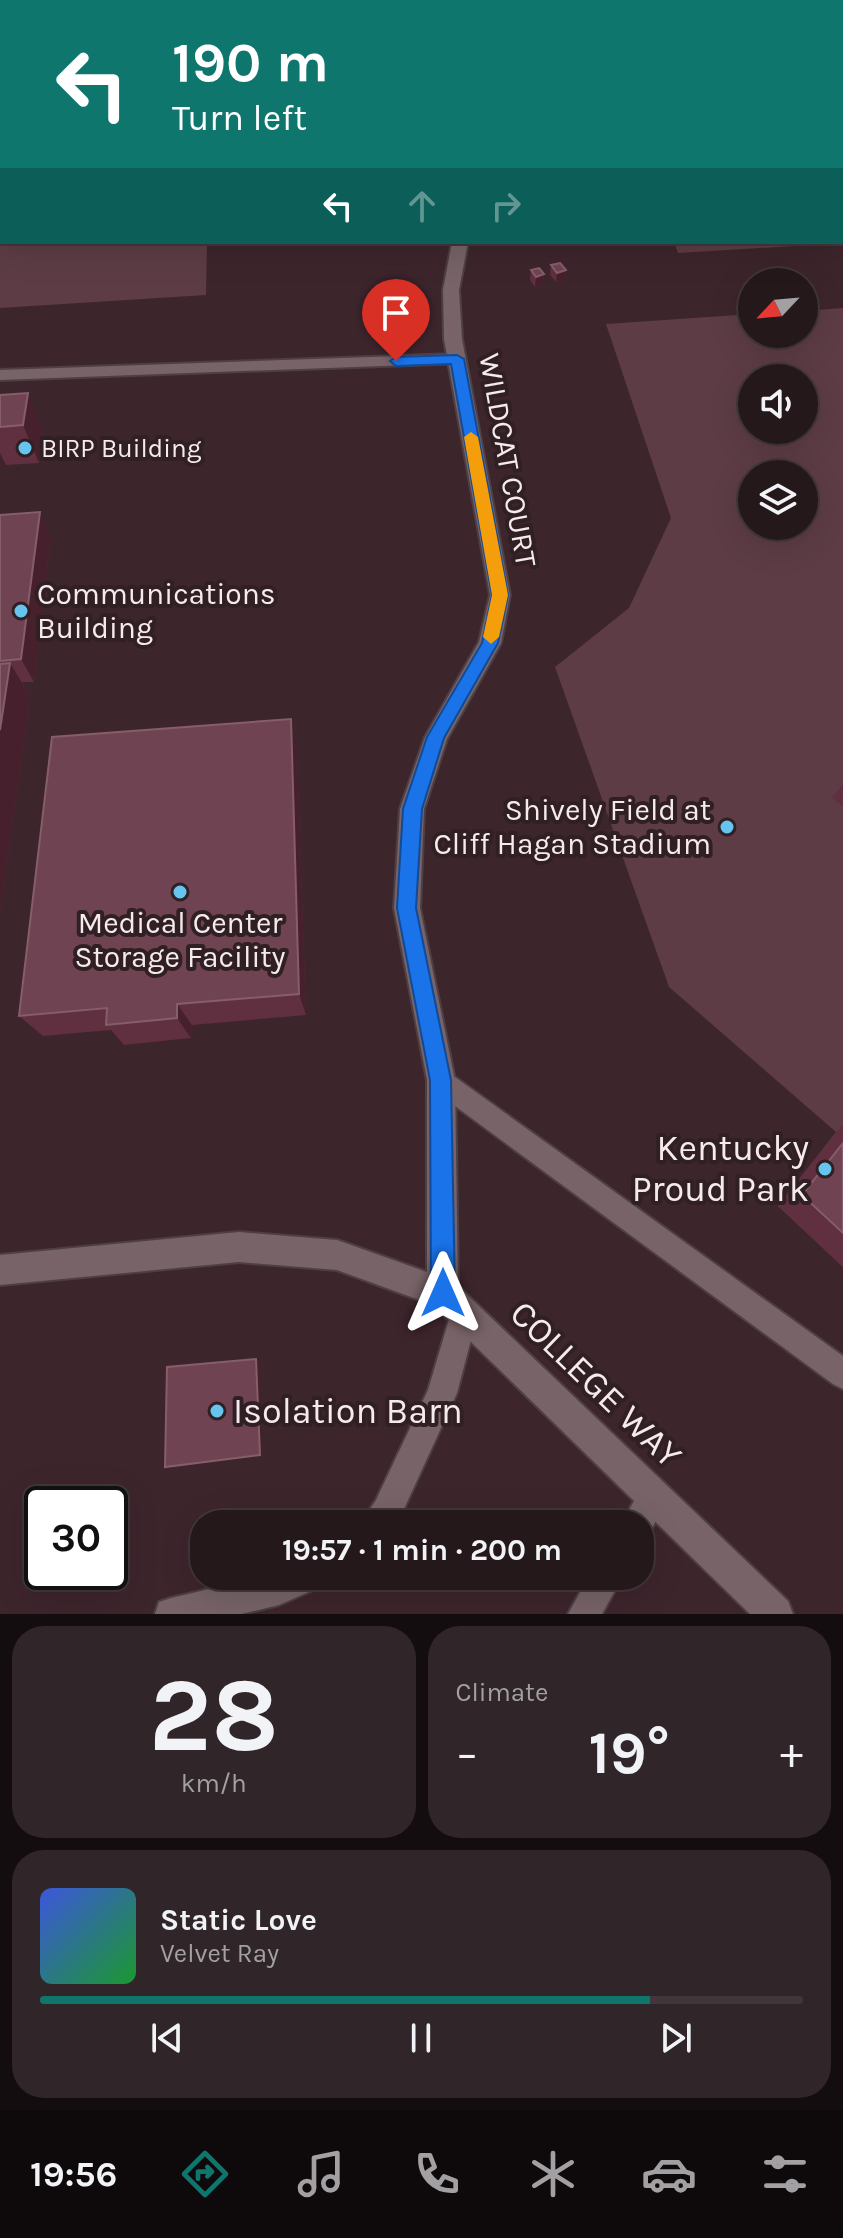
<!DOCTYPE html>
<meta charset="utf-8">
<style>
:root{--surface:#24181b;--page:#302528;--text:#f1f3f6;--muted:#a3a0a3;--line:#41373a;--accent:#0f766e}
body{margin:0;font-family:Karla,sans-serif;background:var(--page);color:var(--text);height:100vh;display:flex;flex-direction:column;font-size:30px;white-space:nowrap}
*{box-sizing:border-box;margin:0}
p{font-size:26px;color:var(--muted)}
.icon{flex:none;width:44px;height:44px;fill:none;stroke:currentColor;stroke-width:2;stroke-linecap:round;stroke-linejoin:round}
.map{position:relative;height:1614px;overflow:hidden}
.panel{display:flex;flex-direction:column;gap:12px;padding:12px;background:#140d0f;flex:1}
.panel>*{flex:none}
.hud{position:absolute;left:0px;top:0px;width:844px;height:244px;box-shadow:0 8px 32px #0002,0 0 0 2px var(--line);background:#0f766e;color:#fff;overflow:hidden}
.needle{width:52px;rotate:244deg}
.tools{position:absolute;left:738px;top:268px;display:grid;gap:16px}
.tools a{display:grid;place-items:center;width:80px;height:80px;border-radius:50%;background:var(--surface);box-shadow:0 8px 32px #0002,0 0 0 2px var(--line);font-size:40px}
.speed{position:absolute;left:24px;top:1486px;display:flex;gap:16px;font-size:40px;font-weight:700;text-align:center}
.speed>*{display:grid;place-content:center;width:104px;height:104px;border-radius:50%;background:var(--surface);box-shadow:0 8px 32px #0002,0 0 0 2px var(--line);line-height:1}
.speed .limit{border:4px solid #111;border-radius:12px;background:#fff;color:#111}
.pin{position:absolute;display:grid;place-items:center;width:68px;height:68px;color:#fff;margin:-82px -34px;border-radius:50% 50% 50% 0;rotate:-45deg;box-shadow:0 0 8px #0007}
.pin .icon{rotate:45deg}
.me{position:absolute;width:88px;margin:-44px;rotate:0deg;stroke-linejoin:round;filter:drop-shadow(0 0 6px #0008)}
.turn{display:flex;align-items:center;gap:28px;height:168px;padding:0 40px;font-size:36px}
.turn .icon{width:104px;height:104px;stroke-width:2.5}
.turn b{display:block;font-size:56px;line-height:68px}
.lanes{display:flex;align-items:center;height:76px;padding:0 40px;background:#0003;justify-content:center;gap:40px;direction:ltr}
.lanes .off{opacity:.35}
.big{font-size:60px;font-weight:700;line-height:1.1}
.panel .tile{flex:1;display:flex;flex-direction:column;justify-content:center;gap:12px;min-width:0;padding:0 28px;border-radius:32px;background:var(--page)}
.panel .dial{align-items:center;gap:0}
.dial b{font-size:104px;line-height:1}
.song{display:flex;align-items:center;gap:24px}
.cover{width:96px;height:96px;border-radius:12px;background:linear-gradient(135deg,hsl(230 70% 55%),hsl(130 70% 35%))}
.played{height:8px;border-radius:4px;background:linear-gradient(90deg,var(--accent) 80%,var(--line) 80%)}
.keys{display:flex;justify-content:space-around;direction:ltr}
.heat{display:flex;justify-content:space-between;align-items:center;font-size:44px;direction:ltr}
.panel .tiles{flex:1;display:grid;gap:12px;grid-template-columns:1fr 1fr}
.tile:last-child{grid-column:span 2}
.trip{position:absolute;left:190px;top:1510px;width:464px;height:80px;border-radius:32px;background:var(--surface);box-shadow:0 8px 32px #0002,0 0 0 2px var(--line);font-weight:700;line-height:80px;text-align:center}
.tab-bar{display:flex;height:128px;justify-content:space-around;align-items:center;background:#0e0a0b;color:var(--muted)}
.tab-bar .icon{width:56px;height:56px}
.tab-bar .on{color:var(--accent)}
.tab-bar b{font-size:36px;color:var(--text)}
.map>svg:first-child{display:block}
</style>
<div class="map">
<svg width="843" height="1614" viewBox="0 0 843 1614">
<rect width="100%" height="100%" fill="#302024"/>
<!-- built -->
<path fill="#3d252c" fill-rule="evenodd" d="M 0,0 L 843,0 L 843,1614 L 0,1614 ZM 2,2 L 842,2 L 842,242 L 2,242 ZM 752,282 L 804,282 L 804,334 L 752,334 ZM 752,378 L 804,378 L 804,430 L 752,430 ZM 752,474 L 804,474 L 804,526 L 752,526 ZM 42,1504 L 110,1504 L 110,1572 L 42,1572 ZM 204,1524 L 640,1524 L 640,1576 L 204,1576 Z"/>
<!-- green -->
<g fill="#5d3c45" fill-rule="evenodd">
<path d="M 0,87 L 2,242 L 207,242 L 206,295 L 0,308 Z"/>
<path d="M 843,101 L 843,243 L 678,253 L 674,242 L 842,242 Z"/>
<path d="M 843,308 L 843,1267 L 778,1206 L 836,1132 L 669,987 L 555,667 L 629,608 L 671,518 L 606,324 L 752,314 L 752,334 L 804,334 L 804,311 ZM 752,378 L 804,378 L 804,430 L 752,430 ZM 752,474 L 804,474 L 804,526 L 752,526 Z"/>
</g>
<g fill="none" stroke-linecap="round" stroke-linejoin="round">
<defs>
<g id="service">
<rect x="330" y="0" width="12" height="2"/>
<rect x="392" y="0" width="12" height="2"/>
<path d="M 434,0 L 446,0 L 448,2 L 436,2 Z"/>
<path d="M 457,354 L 465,359 L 463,363 L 0,380 L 0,370 Z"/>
<path d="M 441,1067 L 843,1356 L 843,1389 L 833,1384 L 432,1089 L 428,1080 L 432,1071 Z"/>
<path d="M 464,1299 L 474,1303 L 478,1313 L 457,1393 L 398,1522 L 360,1524 L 376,1500 L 428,1390 L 454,1303 Z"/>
<path d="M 654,1480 L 665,1485 L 670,1496 L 648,1535 L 640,1538 L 640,1524 L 621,1524 L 643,1485 Z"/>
<path d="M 265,1576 L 325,1576 L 320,1587 L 279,1605 L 241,1614 L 155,1614 L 159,1602 L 171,1598 Z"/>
<path d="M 589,1576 L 623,1576 L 602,1614 L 568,1614 Z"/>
</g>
<path id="minor" d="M 452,242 L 468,242 L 459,290 L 462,339 L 510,595 L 501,643 L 447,739 L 424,809 L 420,908 L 455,1080 L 458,1286 L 788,1601 L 793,1614 L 750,1614 L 433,1305 L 337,1270 L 239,1262 L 0,1285 L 0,1255 L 239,1232 L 337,1240 L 427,1272 L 427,1080 L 394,908 L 400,809 L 425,737 L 479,642 L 490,595 L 444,339 L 443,290 Z"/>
</defs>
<!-- service casing -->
<use href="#service" stroke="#4d3f44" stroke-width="4"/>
<!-- minor casing -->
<use href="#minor" stroke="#4d3f44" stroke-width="4"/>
<!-- service -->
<use href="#service" fill="#776368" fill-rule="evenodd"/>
<!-- minor -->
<use href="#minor" fill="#776368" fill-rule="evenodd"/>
</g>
<!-- wall -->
<g fill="#602f40">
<path d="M 465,0 L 631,0 L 632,2 L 465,2 Z"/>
<path d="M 647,0 L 843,0 L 843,91 L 842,91 L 842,2 L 647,2 Z"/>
<path d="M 551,265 L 566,270 L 565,280 L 556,282 L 550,275 Z"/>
<path d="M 531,270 L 544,274 L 543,284 L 535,287 L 530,280 Z"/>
<path d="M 0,395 L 44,431 L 39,463 L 6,465 L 0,453 Z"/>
<path d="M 0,515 L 51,537 L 34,682 L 22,682 L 30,696 L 0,911 Z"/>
<path d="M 297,751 L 306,1015 L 192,1025 L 191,1038 L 124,1045 L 111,1030 L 43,1036 L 19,1016 Z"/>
<path d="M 843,784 L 843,806 L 832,798 Z"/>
<path d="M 843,1124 L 843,1267 L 778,1206 Z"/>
</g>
<!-- shaded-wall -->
<g fill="#46212d">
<path d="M 566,270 L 565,280 L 556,282 L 557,273 Z"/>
<path d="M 544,274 L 543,284 L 535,287 L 536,277 Z"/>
<path d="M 28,393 L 44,431 L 39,463 L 23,425 Z"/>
<path d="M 40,512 L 51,537 L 34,682 L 21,659 Z"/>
<path d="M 10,663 L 30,696 L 0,911 L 0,730 Z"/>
<path d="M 291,719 L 297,751 L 306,1015 L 299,994 Z"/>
<path d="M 177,1004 L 192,1025 L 191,1038 L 177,1018 Z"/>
<path d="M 256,1359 L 259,1360 L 263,1454 L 260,1455 Z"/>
</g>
<!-- building -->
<g fill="#704353" stroke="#855d6b" stroke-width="2">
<path d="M 539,0 L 631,0 L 632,2 L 540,2 Z"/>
<path d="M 690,0 L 843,0 L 843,2 L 696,2 Z"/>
<path d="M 842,23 L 843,23 L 842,53 Z"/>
<path d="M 560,263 L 566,270 L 557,273 L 551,265 Z"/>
<path d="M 539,268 L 544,274 L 536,277 L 531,270 Z"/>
<path d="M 28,393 L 23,425 L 0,427 L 0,395 Z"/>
<path d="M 40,512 L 21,659 L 0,661 L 0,515 Z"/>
<path d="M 10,663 L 0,730 L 0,664 Z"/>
<path d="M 291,719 L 299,994 L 177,1004 L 177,1018 L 106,1025 L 107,1008 L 19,1016 L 52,737 Z"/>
<path d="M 843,1143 L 843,1233 L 802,1195 Z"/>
<path d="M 256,1359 L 260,1455 L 165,1467 L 167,1367 Z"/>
</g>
<!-- route -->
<path fill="#1a73e8" stroke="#114b97" stroke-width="2" d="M 457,355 L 464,359 L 508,595 L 498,643 L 444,738 L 422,809 L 416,908 L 451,1080 L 455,1293 L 451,1301 L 443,1305 L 434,1301 L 431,1293 L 430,1080 L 397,908 L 403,809 L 427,737 L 482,643 L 492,595 L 451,364 L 396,366 L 390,361 L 396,357 Z"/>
<!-- slow -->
<path fill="#f59e0b" d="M 471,432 L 478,437 L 508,595 L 499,637 L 491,644 L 483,637 L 492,595 L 464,437 Z"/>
<!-- markers -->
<g fill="#66c4ef" stroke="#302024" stroke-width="3">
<circle cx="25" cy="448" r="8"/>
<circle cx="21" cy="611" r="8"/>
<circle cx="727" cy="827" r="8"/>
<circle cx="180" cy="892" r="8"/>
<circle cx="825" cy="1169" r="8"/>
<circle cx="217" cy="1411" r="8"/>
</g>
<g text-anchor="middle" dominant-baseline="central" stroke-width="8" stroke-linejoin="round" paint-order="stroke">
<!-- far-poi labels -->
<g font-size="26" fill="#f6eaed" stroke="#302024" text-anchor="start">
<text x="41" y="448">BIRP Building</text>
</g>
<!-- street labels -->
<g font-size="30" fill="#f6eaed" stroke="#302024">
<text transform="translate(508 460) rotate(80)">WILDCAT COURT</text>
</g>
<!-- poi labels -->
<g font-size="30" fill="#f6eaed" stroke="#302024" text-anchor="start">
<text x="37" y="594">Communications<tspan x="37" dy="34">Building</tspan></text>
<text x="711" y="810" text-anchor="end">Shively Field at<tspan x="711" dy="34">Cliff Hagan Stadium</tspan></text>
<text x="180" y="923" text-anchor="middle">Medical Center<tspan x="180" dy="34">Storage Facility</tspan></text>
</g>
<!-- near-poi labels -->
<g font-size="36" fill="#f6eaed" stroke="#302024" text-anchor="end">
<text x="809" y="1148">Kentucky<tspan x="809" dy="41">Proud Park</tspan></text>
<text x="233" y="1411" text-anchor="start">Isolation Barn</text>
</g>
<!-- near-street labels -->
<g font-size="36" fill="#f6eaed" stroke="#302024">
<text transform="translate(596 1384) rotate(44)">COLLEGE WAY</text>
</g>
</g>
</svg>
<div class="tools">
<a><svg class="needle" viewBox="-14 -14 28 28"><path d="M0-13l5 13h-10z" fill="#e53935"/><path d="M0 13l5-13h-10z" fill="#a3a0a3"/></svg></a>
<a><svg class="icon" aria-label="sound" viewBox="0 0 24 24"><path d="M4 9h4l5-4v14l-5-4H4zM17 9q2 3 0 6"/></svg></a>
<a><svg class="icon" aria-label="layers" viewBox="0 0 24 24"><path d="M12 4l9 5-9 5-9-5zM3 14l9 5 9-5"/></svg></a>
</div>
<div class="speed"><div class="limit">30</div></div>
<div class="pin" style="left:396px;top:361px;background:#d93025"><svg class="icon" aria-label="arrive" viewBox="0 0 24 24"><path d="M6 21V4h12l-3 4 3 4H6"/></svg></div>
<svg class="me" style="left:443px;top:1293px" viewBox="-20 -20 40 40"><path d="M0-17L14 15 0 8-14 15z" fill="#1a73e8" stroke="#fff" stroke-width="4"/></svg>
<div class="trip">19:57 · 1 min · 200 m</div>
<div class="hud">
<div class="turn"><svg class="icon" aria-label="left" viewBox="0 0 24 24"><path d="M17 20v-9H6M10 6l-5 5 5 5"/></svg><div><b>190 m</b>Turn left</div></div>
<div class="lanes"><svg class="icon" aria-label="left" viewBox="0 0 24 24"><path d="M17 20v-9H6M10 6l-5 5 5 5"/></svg><svg class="icon off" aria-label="ahead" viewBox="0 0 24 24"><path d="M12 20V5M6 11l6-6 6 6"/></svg><svg class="icon off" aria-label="right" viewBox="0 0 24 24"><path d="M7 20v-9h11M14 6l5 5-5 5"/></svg></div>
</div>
</div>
<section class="panel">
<div class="tiles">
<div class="tile dial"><b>28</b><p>km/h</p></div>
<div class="tile"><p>Climate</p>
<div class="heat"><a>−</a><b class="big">19°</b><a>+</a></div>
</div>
<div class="tile">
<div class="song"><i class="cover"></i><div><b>Static Love</b><p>Velvet Ray</p></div></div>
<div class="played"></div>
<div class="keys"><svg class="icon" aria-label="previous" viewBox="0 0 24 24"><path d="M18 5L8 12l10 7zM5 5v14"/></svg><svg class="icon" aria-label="pause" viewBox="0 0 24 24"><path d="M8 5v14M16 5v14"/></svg><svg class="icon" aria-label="next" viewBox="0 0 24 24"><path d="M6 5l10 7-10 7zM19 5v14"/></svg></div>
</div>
</div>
</section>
<nav class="tab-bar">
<b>19:56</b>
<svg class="icon on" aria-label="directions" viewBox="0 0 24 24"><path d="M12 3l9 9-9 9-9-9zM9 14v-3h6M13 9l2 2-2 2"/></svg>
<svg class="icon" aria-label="music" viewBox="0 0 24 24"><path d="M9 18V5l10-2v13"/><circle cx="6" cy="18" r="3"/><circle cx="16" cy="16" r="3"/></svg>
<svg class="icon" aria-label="phone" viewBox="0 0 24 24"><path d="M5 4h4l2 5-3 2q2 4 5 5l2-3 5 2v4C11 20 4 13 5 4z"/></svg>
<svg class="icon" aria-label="climate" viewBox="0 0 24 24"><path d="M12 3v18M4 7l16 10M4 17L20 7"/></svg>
<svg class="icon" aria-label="car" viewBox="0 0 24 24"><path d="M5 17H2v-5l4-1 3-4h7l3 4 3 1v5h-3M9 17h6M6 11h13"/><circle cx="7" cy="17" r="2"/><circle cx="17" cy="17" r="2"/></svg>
<svg class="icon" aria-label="filters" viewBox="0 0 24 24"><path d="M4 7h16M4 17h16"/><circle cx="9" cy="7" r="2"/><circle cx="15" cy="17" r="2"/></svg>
</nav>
